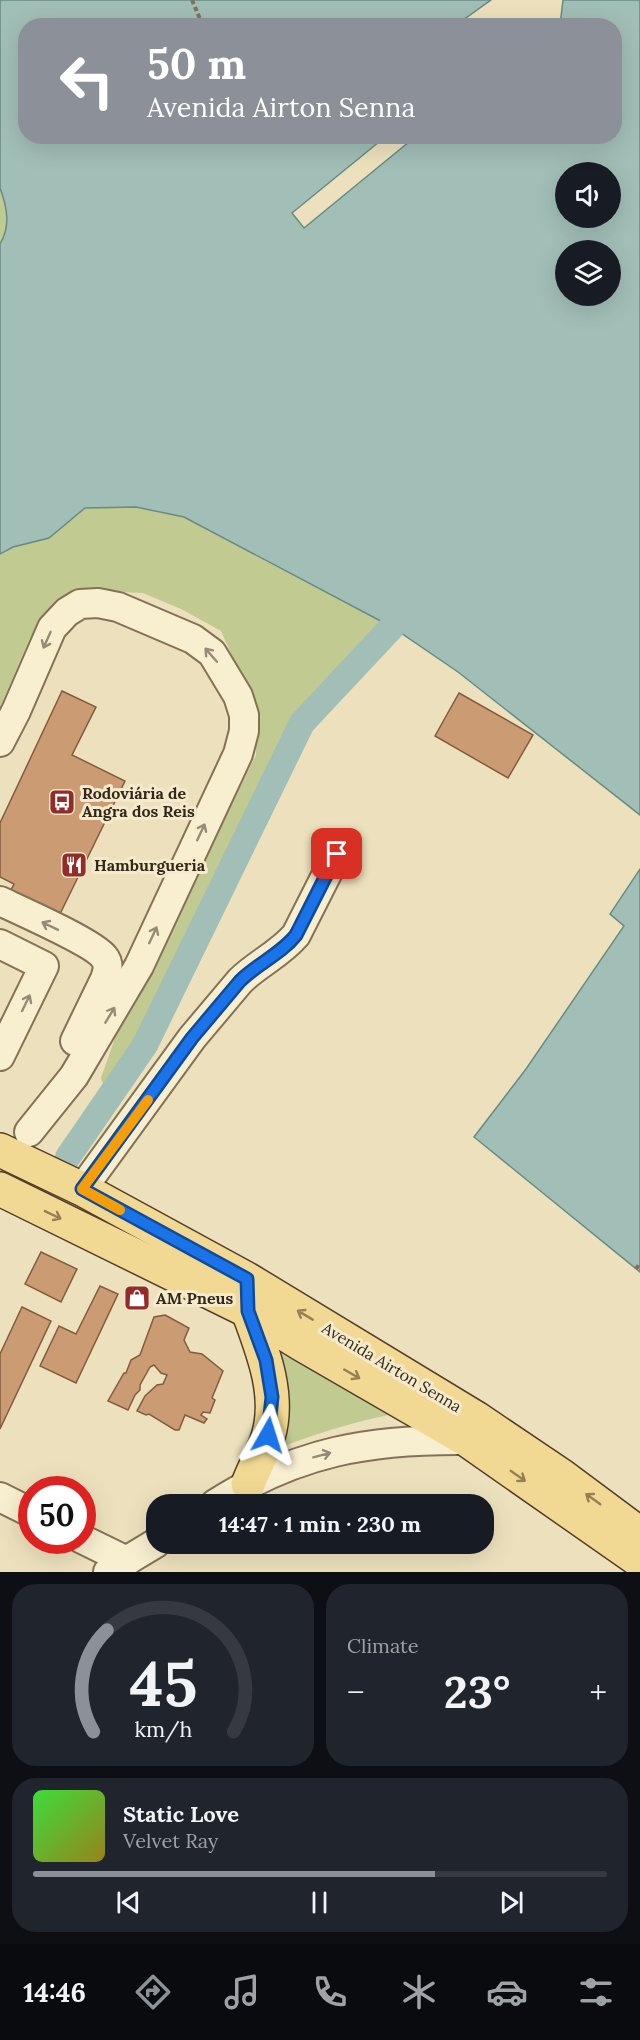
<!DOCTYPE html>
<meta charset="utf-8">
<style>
:root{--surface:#171b24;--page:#20242c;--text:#f1f3f6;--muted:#9ea1a6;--line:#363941;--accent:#8c9099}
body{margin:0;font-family:Lora,serif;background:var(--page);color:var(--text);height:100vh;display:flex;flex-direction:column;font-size:22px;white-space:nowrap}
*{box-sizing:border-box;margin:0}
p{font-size:20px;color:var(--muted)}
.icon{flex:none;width:33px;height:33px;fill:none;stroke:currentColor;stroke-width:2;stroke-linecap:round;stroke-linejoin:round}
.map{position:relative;height:1572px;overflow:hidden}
.drawer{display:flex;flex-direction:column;gap:12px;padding:12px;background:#0d0f14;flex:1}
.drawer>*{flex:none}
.banner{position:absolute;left:18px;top:18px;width:604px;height:126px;border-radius:24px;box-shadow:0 6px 24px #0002;background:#8c9099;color:#fff;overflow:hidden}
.buttons{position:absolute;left:555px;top:162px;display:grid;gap:12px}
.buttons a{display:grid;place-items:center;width:66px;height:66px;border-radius:50%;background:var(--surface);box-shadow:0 6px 24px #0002;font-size:30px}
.speed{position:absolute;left:18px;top:1476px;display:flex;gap:12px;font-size:30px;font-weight:700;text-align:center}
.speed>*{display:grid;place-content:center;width:78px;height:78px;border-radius:50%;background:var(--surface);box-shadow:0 6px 24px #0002;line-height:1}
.speed .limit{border:9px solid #d22;background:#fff;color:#111}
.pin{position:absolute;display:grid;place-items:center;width:51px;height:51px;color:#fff;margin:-26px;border-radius:12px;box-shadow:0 3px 9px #0006}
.me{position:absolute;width:66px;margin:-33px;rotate:6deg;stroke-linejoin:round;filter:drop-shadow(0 0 4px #0008)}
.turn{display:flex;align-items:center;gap:21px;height:126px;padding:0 30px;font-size:27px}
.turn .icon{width:78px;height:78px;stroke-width:2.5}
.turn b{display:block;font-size:42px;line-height:51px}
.big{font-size:45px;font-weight:700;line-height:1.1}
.drawer .card{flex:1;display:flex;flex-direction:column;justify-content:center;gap:9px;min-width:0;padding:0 21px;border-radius:24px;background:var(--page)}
.drawer .dial{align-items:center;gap:0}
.dial svg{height:156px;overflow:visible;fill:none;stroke:var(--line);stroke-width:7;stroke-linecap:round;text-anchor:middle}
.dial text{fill:var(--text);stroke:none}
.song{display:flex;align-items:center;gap:18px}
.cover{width:72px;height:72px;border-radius:9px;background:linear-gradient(135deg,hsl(120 70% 55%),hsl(50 70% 35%))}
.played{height:6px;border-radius:3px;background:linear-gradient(90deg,var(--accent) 70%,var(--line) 70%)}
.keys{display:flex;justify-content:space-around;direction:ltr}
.heat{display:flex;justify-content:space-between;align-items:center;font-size:33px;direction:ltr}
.drawer .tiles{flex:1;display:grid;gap:12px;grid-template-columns:1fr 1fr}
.card:last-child{grid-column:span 2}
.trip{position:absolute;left:146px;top:1494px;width:348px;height:60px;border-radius:24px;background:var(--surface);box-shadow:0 6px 24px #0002;font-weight:700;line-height:60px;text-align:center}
.tabs{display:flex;height:96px;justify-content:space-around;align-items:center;background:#090b0e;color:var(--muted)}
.tabs .icon{width:42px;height:42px}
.tabs .selected{color:var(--accent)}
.tabs b{font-size:27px;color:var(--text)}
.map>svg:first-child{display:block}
</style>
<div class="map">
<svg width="640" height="1572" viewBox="0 0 640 1572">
<rect width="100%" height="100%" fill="#ede1bd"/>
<!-- green -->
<g fill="#c1ca91">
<path d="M 0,188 C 7,207 11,226 0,244 Z"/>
<path d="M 136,507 L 184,517 L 392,627 L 302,723 L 145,1045 L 115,1089 L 104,1087 L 101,1078 L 115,1038 L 256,755 L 255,708 L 221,631 L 181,609 L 143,593 L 92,591 L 60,598 L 30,638 L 0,707 L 0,554 L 13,547 L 49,538 L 85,508 Z"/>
<path d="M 278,1352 L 393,1414 C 350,1423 310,1435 269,1452 Z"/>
</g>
<!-- water -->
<g fill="#a1beb7" stroke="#688b84" stroke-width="1.5" fill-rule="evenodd">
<path d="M 0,0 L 491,0 L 456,25 L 26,26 L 26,136 L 385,137 L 292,213 L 304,228 L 415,137 L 615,136 L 615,26 L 560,25 L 563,0 L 640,0 L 640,815 L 458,672 L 392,627 L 184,517 L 136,507 L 85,508 L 49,538 L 13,547 L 0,554 L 0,244 C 11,226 7,207 0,188 ZM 566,172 L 610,172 L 610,218 L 566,218 ZM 566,250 L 610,250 L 610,296 L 566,296 Z"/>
<path d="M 640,869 L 640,1272 L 474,1137 L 526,1069 L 624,926 L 610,914 Z"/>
</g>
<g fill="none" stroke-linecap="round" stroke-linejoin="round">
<!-- canal -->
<path stroke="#a1beb7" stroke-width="26" d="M 68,1157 L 145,1045 L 302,723 L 392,627"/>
</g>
<!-- building -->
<g fill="#cb9c73" stroke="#835c3c" stroke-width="1.5">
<path d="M 62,691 L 96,707 L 72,755 L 125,781 L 60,914 L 15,905 L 20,894 L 11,890 L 14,884 L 0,877 L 0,823 Z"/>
<path d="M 459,693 L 533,735 L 508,778 L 435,736 Z"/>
<path d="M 41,1252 L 77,1269 L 61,1302 L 25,1284 Z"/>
<path d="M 100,1286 L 118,1294 L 76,1383 L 40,1366 L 59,1326 L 76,1334 Z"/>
<path d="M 22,1307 L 51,1321 L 0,1429 L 0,1354 Z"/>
<path d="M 165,1315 L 189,1328 L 184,1340 L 190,1352 L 202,1354 L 223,1371 L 212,1398 L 215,1400 L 210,1413 L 203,1412 L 201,1415 L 207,1419 L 204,1423 L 185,1415 L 179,1430 L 175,1430 L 149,1414 L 146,1415 L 137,1411 L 145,1396 L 157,1385 L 163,1384 L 167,1375 L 161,1373 L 154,1365 L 150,1367 L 140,1385 L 140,1390 L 135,1395 L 128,1410 L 108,1401 L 124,1373 L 126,1373 L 131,1360 L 140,1355 L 154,1317 Z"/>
</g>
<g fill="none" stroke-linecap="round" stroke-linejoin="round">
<defs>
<g id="minor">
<path d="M 0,742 L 16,711 L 52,628 L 67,612 L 80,604 L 98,603 L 118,607 L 193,639 L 212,653 L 238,696 L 244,715 L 244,731 L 238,754 L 139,966 L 74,1076 L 29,1132"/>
<path d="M 0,901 C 19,910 94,943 104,957 C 109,963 108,971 105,979 L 75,1041"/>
<path d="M 0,944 L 44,966 L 0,1056"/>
<path d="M 82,1189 L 192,1038 L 240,981 C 257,964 280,954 296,935 L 337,854"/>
<path d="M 0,1497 L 32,1513"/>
<path d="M 215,1504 C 298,1451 370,1439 467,1440"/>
<path d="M 82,1539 L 127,1561"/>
<path d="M 108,1572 L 156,1543"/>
</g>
<g id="major">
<path d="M 0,1150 L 82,1189 L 247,1279 L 476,1418 L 562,1476 L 640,1534"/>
<path d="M 0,1189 L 248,1311 L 301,1344 L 467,1440 L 640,1561"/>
<path d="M 248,1484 C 254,1468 263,1453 268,1437 C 281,1395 262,1349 248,1311 L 248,1305"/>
</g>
</defs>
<!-- minor casing -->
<use href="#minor" stroke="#857156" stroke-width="32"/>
<!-- major casing -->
<use href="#major" stroke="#523f2b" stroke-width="36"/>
<!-- path -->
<g stroke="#857156" stroke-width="4" stroke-dasharray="4.5 3" stroke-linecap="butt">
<path d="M 192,0 L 203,26"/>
<path d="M 636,1269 L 640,1263"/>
</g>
<!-- minor -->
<use href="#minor" stroke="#f8eed0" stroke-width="28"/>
<!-- major -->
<use href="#major" stroke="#f2d993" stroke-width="33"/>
</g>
<!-- one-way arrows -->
<defs><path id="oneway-shaft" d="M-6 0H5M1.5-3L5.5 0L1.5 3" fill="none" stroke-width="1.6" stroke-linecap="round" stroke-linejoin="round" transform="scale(1.5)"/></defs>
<g stroke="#968b76">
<use href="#oneway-shaft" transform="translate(47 640) rotate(114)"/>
<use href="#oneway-shaft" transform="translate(211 655) rotate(-131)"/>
<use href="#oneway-shaft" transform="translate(201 832) rotate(-65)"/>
<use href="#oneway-shaft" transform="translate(50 926) rotate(-154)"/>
<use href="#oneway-shaft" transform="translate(153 935) rotate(-65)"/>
<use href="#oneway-shaft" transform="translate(26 1003) rotate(-64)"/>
<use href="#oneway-shaft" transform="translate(110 1015) rotate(-59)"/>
<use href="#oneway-shaft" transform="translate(322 1455) rotate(-15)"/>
</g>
<g stroke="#938057">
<use href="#oneway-shaft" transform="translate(53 1215) rotate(26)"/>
<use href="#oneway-shaft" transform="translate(305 1315) rotate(-149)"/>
<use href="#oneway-shaft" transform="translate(352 1374) rotate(30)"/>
<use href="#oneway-shaft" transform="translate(518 1476) rotate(35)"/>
<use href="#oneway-shaft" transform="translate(593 1499) rotate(-144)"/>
</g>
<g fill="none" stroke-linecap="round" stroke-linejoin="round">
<defs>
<path id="route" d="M 268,1435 L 272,1397 L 266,1360 L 248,1311 L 247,1279 L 82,1189 L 192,1038 L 240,981 C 257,964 281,954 296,935 L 337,854"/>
</defs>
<!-- route casing -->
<use href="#route" stroke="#114b97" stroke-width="15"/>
<!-- route -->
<use href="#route" stroke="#1a73e8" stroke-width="10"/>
<!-- slow -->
<path stroke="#f59e0b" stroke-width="10" d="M 120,1210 L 82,1189 L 148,1100"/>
</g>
<!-- icons -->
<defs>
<symbol id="bus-square" viewBox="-11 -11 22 22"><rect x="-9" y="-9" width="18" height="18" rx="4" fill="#932b27" stroke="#f5ebcc"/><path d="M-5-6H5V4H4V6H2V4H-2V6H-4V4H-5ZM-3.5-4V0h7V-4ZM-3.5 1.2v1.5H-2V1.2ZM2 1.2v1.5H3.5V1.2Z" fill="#fff"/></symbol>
<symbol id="restaurant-square" viewBox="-11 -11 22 22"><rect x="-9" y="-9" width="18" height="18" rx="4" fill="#932b27" stroke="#f5ebcc"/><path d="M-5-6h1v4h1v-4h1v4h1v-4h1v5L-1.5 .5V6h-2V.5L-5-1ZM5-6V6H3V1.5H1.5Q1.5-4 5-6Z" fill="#fff"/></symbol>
<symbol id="shop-square" viewBox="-11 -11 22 22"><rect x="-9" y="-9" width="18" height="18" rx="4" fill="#932b27" stroke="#f5ebcc"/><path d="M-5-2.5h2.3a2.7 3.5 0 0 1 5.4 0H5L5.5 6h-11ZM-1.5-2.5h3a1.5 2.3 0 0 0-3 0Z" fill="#fff"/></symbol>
</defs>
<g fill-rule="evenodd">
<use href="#bus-square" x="47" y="787" width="30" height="30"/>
<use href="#restaurant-square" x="59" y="850" width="30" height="30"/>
<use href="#shop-square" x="122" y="1283" width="30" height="30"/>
</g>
<g text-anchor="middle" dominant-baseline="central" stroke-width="6" stroke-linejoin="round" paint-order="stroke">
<!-- poi labels -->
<g font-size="16" font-weight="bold" fill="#34281b" stroke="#f5ebcc" text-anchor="start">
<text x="82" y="793">Rodoviária de<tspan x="82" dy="18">Angra dos Reis</tspan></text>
<text x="94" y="865">Hamburgueria</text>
<text x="156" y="1298">AM Pneus</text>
</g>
<!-- street labels -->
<g font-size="16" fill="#34281b" stroke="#f5ebcc">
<text transform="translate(392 1367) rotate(31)">Avenida Airton Senna</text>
</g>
</g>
</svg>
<div class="buttons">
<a><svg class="icon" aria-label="sound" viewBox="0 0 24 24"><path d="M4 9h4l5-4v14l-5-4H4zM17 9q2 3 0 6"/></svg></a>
<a><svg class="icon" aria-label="layers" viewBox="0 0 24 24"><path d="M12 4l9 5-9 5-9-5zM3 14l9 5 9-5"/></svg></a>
</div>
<div class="speed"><div class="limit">50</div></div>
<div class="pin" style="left:337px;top:854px;background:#d93025"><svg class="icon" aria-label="arrive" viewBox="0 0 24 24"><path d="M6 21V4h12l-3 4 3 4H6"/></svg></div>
<svg class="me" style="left:268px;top:1435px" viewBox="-20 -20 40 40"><path d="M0-17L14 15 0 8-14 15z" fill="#1a73e8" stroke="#fff" stroke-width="4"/></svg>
<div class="trip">14:47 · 1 min · 230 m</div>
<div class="banner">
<div class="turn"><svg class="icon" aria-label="left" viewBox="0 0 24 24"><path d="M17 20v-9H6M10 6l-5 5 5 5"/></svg><div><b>50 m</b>Avenida Airton Senna</div></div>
</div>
</div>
<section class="drawer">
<div class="tiles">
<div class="card dial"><svg viewBox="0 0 100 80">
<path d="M14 69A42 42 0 1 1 86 69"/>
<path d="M14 69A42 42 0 0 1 21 17" stroke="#8c9099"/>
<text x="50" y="56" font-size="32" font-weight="700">45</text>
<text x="50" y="72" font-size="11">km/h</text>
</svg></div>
<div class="card"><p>Climate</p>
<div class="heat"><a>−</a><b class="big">23°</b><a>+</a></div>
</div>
<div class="card">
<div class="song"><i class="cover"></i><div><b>Static Love</b><p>Velvet Ray</p></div></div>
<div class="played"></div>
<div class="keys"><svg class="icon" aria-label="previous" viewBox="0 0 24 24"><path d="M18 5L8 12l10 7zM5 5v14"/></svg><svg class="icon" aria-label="pause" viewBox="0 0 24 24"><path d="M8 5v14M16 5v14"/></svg><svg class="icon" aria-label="next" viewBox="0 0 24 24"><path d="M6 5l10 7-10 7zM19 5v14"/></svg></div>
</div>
</div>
</section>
<nav class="tabs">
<b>14:46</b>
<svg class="icon selected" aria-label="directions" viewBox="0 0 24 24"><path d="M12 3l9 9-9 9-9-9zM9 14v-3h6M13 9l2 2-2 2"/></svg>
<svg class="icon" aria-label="music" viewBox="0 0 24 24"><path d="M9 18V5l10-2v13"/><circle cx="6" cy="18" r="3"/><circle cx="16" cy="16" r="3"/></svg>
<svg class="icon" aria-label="phone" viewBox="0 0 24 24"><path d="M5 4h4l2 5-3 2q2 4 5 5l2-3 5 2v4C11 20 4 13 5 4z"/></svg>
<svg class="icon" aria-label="climate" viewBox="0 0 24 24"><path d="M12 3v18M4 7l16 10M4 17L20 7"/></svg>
<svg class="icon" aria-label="car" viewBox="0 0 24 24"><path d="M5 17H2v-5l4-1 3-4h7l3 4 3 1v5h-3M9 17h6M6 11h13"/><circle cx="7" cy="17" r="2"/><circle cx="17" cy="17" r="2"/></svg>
<svg class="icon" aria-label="filters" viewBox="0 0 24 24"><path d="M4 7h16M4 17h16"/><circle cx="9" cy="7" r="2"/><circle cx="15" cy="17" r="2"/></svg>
</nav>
